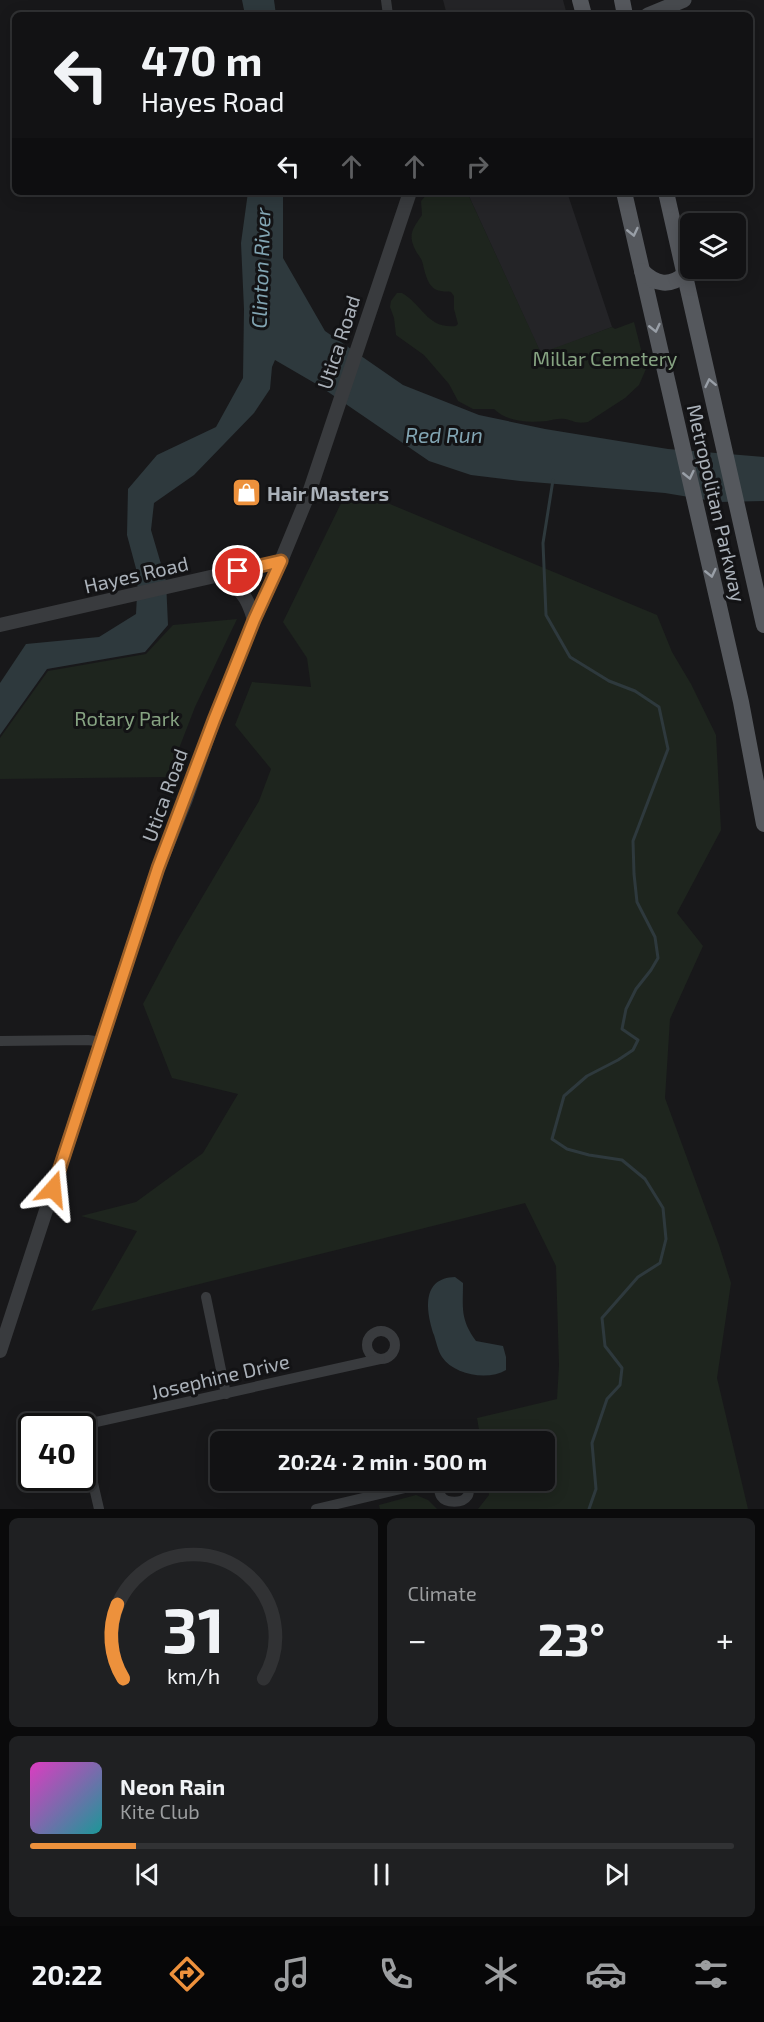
<!DOCTYPE html>
<meta charset="utf-8">
<style>
:root{--surface:#121214;--page:#1f2022;--text:#f1f3f6;--muted:#9c9ea0;--line:#313234;--accent:#ed913c}
body{margin:0;font-family:"Exo 2",sans-serif;background:var(--page);color:var(--text);height:100vh;display:flex;flex-direction:column;font-size:22px;white-space:nowrap}
*{box-sizing:border-box;margin:0}
p{font-size:20px;color:var(--muted)}
.icon{flex:none;width:33px;height:33px;fill:none;stroke:currentColor;stroke-width:2;stroke-linecap:round;stroke-linejoin:round}
.map{position:relative;height:1509px;overflow:hidden}
.side{display:flex;flex-direction:column;gap:9px;padding:9px;background:#0a0a0b;flex:1}
.side>*{flex:none}
.hud{position:absolute;left:12px;top:12px;width:741px;height:183px;border-radius:9px;box-shadow:0 3px 15px #0003,0 0 0 2px var(--line);background:#121214;color:var(--text);overflow:hidden}
.fabs{position:absolute;left:680px;top:213px;display:grid;gap:12px}
.fabs a{display:grid;place-items:center;width:66px;height:66px;border-radius:9px;background:var(--surface);box-shadow:0 3px 15px #0003,0 0 0 2px var(--line);font-size:30px}
.speed{position:absolute;left:18px;top:1413px;display:flex;gap:12px;font-size:30px;font-weight:700;text-align:center}
.speed>*{display:grid;place-content:center;width:78px;height:78px;border-radius:50%;background:var(--surface);box-shadow:0 3px 15px #0003,0 0 0 2px var(--line);line-height:1}
.speed .limit{border:3px solid #111;border-radius:9px;background:#fff;color:#111}
.pin{position:absolute;display:grid;place-items:center;width:51px;height:51px;color:#fff;margin:-26px;border:3px solid #fff;border-radius:50%;box-shadow:0 2px 6px #0007}
.me{position:absolute;width:66px;margin:-33px;rotate:18deg;stroke-linejoin:round;filter:drop-shadow(0 0 4px #0008)}
.turn{display:flex;align-items:center;gap:21px;height:126px;padding:0 30px;font-size:27px}
.turn .icon{width:78px;height:78px;stroke-width:2.5}
.turn b{display:block;font-size:42px;line-height:51px}
.lanes{display:flex;align-items:center;height:57px;padding:0 30px;background:#0003;justify-content:center;gap:30px;direction:ltr}
.lanes .off{opacity:.35}
.big{font-size:45px;font-weight:700;line-height:1.1}
.side .tile{flex:1;display:flex;flex-direction:column;justify-content:center;gap:9px;min-width:0;padding:0 21px;border-radius:9px;background:var(--page)}
.side .dial{align-items:center;gap:0}
.dial svg{height:156px;overflow:visible;fill:none;stroke:var(--line);stroke-width:7;stroke-linecap:round;text-anchor:middle}
.dial text{fill:var(--text);stroke:none}
.song{display:flex;align-items:center;gap:18px}
.cover{width:72px;height:72px;border-radius:9px;background:linear-gradient(135deg,hsl(310 70% 55%),hsl(180 70% 35%))}
.played{height:6px;border-radius:3px;background:linear-gradient(90deg,var(--accent) 15%,var(--line) 15%)}
.keys{display:flex;justify-content:space-around;direction:ltr}
.heat{display:flex;justify-content:space-between;align-items:center;font-size:33px;direction:ltr}
.side .tiles{flex:1;display:grid;gap:9px;grid-template-columns:1fr 1fr}
.tile:last-child{grid-column:span 2}
.trip{position:absolute;left:210px;top:1431px;width:345px;height:60px;border-radius:9px;background:var(--surface);box-shadow:0 3px 15px #0003,0 0 0 2px var(--line);font-weight:700;line-height:60px;text-align:center}
.menu{display:flex;height:96px;justify-content:space-around;align-items:center;background:#070708;color:var(--muted)}
.menu .icon{width:42px;height:42px}
.menu .selected{color:var(--accent)}
.menu b{font-size:27px;color:var(--text)}
.map>svg:first-child{display:block}
</style>
<div class="map">
<svg width="764" height="1509" viewBox="0 0 764 1509">
<rect width="100%" height="100%" fill="#18181a"/>
<!-- built -->
<g fill="#242427">
<path d="M 443,0 L 563,0 L 567,15 L 447,15 Z"/>
<path d="M 467,192 L 567,192 L 612,327 L 541,354 Z"/>
</g>
<!-- green -->
<g fill="#1e251e">
<path d="M 429,192 L 467,192 L 541,353 L 612,327 L 615,329 L 634,322 L 646,369 L 639,385 L 625,398 L 588,422 C 576,424 575,421 565,419 C 559,418 552,420 547,421 C 528,423 507,422 494,409 L 473,409 L 458,401 L 449,384 L 424,355 L 396,335 L 394,318 L 390,307 L 391,301 L 397,293 L 402,293 C 423,305 427,329 456,326 L 458,324 L 454,309 L 454,296 L 451,292 C 448,291 445,292 441,291 C 427,290 425,271 422,261 C 422,260 418,254 417,253 C 407,235 412,230 422,215 L 421,201 Z"/>
<path d="M 349,487 L 657,615 L 672,652 L 691,684 L 716,735 L 721,830 L 677,913 L 703,946 L 670,1019 L 665,1098 L 719,1245 L 731,1283 L 717,1378 L 748,1509 L 478,1509 L 489,1495 L 487,1481 L 544,1480 L 544,1442 L 481,1441 L 477,1418 L 557,1399 L 559,1365 L 556,1266 L 525,1203 L 91,1311 L 137,1231 L 81,1216 L 136,1202 L 203,1153 L 238,1094 L 172,1078 L 143,1004 L 177,940 L 259,801 L 271,769 L 235,725 L 252,682 L 311,687 L 307,658 L 283,622 Z"/>
<path d="M 237,619 L 195,707 L 168,777 L 0,779 L 0,738 L 48,671 L 146,654 L 173,625 Z"/>
<path d="M 416,1495 L 428,1500 L 437,1509 L 380,1509 L 379,1505 Z"/>
</g>
<!-- water -->
<g fill="#2e393d">
<path d="M 242,0 L 274,0 L 276,15 L 245,15 Z"/>
<path d="M 248,192 L 283,192 L 283,258 L 325,331 L 403,385 L 479,415 L 545,429 L 668,449 L 764,457 L 764,501 L 719,502 L 665,493 L 520,481 L 471,475 L 429,461 L 318,385 L 275,360 L 272,367 L 270,389 L 254,413 L 194,475 L 154,503 L 151,530 L 166,581 L 168,625 L 145,652 L 47,669 L 0,735 L 0,683 L 26,644 L 99,637 L 136,614 L 138,576 L 127,535 L 128,489 L 157,455 L 216,427 L 243,378 L 244,309 L 241,243 Z"/>
<path d="M 455,1277 L 463,1283 C 463,1308 460,1319 476,1341 L 503,1346 L 506,1357 L 506,1370 C 488,1381 454,1375 442,1357 C 438,1351 436,1341 434,1335 C 426,1311 421,1278 455,1277 Z"/>
</g>
<g fill="none" stroke-linecap="round" stroke-linejoin="round">
<!-- stream -->
<path stroke="#2e393d" stroke-width="3" d="M 553,480 L 543,543 L 546,615 L 570,657 L 609,681 L 635,691 L 659,707 L 668,749 L 633,841 L 634,874 L 637,902 L 655,937 L 658,958 L 651,970 L 636,989 L 626,1009 L 622,1029 L 638,1040 L 633,1050 L 618,1060 L 587,1076 L 564,1096 L 552,1139 L 567,1149 L 589,1155 L 622,1160 L 645,1179 L 663,1208 L 666,1239 L 660,1263 L 638,1277 L 602,1318 L 605,1346 L 622,1368 L 620,1385 L 607,1399 L 592,1443 L 596,1489 L 589,1509"/>
<!-- minor -->
<g stroke="#393b3e" stroke-width="10">
<path d="M 386,0 L 388,15"/>
<path d="M 0,1041 L 88,1040 L 102,1042"/>
<path d="M 206,1297 L 226,1394"/>
<circle cx="381" cy="1345" r="14"/>
<path d="M 445,1480 C 421,1509 488,1509 463,1480"/>
<path d="M 99,1509 L 83,1440 L 84,1430 L 87,1424 L 380,1359"/>
<path d="M 316,1509 L 439,1480"/>
</g>
<!-- tertiary -->
<g stroke="#393b3e" stroke-width="14">
<path d="M 216,576 C 240,588 247,594 254,620"/>
<path d="M 0,625 L 281,561"/>
<path d="M 0,1351 L 158,868 L 186,799 L 214,720 L 254,620 L 281,561 L 309,493 L 410,192"/>
</g>
<!-- secondary -->
<path stroke="#474a4e" stroke-width="15" d="M 648,15 L 684,0"/>
<!-- primary -->
<g stroke="#55585d" stroke-width="16">
<path d="M 580,0 L 584,15"/>
<path d="M 622,0 L 625,15"/>
<path d="M 624,192 L 741,702 L 764,824"/>
<path d="M 666,192 L 764,625"/>
<path d="M 642,271 C 656,285 670,287 685,274"/>
</g>
</g>
<!-- one-way arrows -->
<defs><path id="oneway-chevron" d="M-2-3.5L2.5 0L-2 3.5" fill="none" stroke-width="1.6" stroke-linecap="round" stroke-linejoin="round" transform="scale(1.5)"/></defs>
<g stroke="#999fa7">
<use href="#oneway-chevron" transform="translate(633 232) rotate(77)"/>
<use href="#oneway-chevron" transform="translate(655 328) rotate(77)"/>
<use href="#oneway-chevron" transform="translate(710 383) rotate(-102)"/>
<use href="#oneway-chevron" transform="translate(689 475) rotate(77)"/>
<use href="#oneway-chevron" transform="translate(711 573) rotate(77)"/>
</g>
<g fill="none" stroke-linecap="round" stroke-linejoin="round">
<defs>
<path id="route" d="M 53,1189 L 158,868 L 214,720 L 254,620 L 281,561 L 238,571"/>
</defs>
<!-- route casing -->
<use href="#route" stroke="#9a5e27" stroke-width="15"/>
<!-- route -->
<use href="#route" stroke="#ed913c" stroke-width="10"/>
</g>
<!-- icons -->
<defs>
<symbol id="shop-square" viewBox="-11 -11 22 22"><rect x="-9" y="-9" width="18" height="18" rx="4" fill="#ed913c" stroke="#131315"/><path d="M-5-2.5h2.3a2.7 3.5 0 0 1 5.4 0H5L5.5 6h-11ZM-1.5-2.5h3a1.5 2.3 0 0 0-3 0Z" fill="#fff"/></symbol>
</defs>
<g fill-rule="evenodd">
<use href="#shop-square" x="230" y="476" width="33" height="33"/>
</g>
<g text-anchor="middle" dominant-baseline="central" stroke-width="6" stroke-linejoin="round" paint-order="stroke">
<!-- street labels -->
<g font-size="20" fill="#aab1b9" stroke="#131315">
<text transform="translate(338 342) rotate(-72)">Utica Road</text>
<text transform="translate(717 503) rotate(77)">Metropolitan Parkway</text>
<text transform="translate(136 574) rotate(-13)">Hayes Road</text>
<text transform="translate(164 795) rotate(-70)">Utica Road</text>
<text transform="translate(220 1376) rotate(-13)">Josephine Drive</text>
</g>
<!-- park labels -->
<g font-size="20" fill="#86a382" stroke="#131315">
<text x="605" y="358">Millar Cemetery</text>
<text x="127" y="718">Rotary Park</text>
</g>
<!-- poi labels -->
<g font-size="20" font-weight="bold" fill="#aab1b9" stroke="#131315" text-anchor="start">
<text x="267" y="493">Hair Masters</text>
</g>
<!-- water labels -->
<g font-size="21" font-style="italic" fill="#82a5b3" stroke="#131315">
<text transform="translate(260 268) rotate(-88)">Clinton River</text>
<text x="444" y="434">Red Run</text>
</g>
</g>
</svg>
<div class="fabs">
<a><svg class="icon" aria-label="layers" viewBox="0 0 24 24"><path d="M12 4l9 5-9 5-9-5zM3 14l9 5 9-5"/></svg></a>
</div>
<div class="speed"><div class="limit">40</div></div>
<div class="pin" style="left:238px;top:571px;background:#d93025"><svg class="icon" aria-label="arrive" viewBox="0 0 24 24"><path d="M6 21V4h12l-3 4 3 4H6"/></svg></div>
<svg class="me" style="left:53px;top:1189px" viewBox="-20 -20 40 40"><path d="M0-17L14 15 0 8-14 15z" fill="#ed913c" stroke="#fff" stroke-width="4"/></svg>
<div class="trip">20:24 · 2 min · 500 m</div>
<div class="hud">
<div class="turn"><svg class="icon" aria-label="left" viewBox="0 0 24 24"><path d="M17 20v-9H6M10 6l-5 5 5 5"/></svg><div><b>470 m</b>Hayes Road</div></div>
<div class="lanes"><svg class="icon" aria-label="left" viewBox="0 0 24 24"><path d="M17 20v-9H6M10 6l-5 5 5 5"/></svg><svg class="icon off" aria-label="ahead" viewBox="0 0 24 24"><path d="M12 20V5M6 11l6-6 6 6"/></svg><svg class="icon off" aria-label="ahead" viewBox="0 0 24 24"><path d="M12 20V5M6 11l6-6 6 6"/></svg><svg class="icon off" aria-label="right" viewBox="0 0 24 24"><path d="M7 20v-9h11M14 6l5 5-5 5"/></svg></div>
</div>
</div>
<section class="side">
<div class="tiles">
<div class="tile dial"><svg viewBox="0 0 100 80">
<path d="M14 69A42 42 0 1 1 86 69"/>
<path d="M14 69A42 42 0 0 1 11 31" stroke="#ed913c"/>
<text x="50" y="56" font-size="32" font-weight="700">31</text>
<text x="50" y="72" font-size="11">km/h</text>
</svg></div>
<div class="tile"><p>Climate</p>
<div class="heat"><a>−</a><b class="big">23°</b><a>+</a></div>
</div>
<div class="tile">
<div class="song"><i class="cover"></i><div><b>Neon Rain</b><p>Kite Club</p></div></div>
<div class="played"></div>
<div class="keys"><svg class="icon" aria-label="previous" viewBox="0 0 24 24"><path d="M18 5L8 12l10 7zM5 5v14"/></svg><svg class="icon" aria-label="pause" viewBox="0 0 24 24"><path d="M8 5v14M16 5v14"/></svg><svg class="icon" aria-label="next" viewBox="0 0 24 24"><path d="M6 5l10 7-10 7zM19 5v14"/></svg></div>
</div>
</div>
</section>
<nav class="menu">
<b>20:22</b>
<svg class="icon selected" aria-label="directions" viewBox="0 0 24 24"><path d="M12 3l9 9-9 9-9-9zM9 14v-3h6M13 9l2 2-2 2"/></svg>
<svg class="icon" aria-label="music" viewBox="0 0 24 24"><path d="M9 18V5l10-2v13"/><circle cx="6" cy="18" r="3"/><circle cx="16" cy="16" r="3"/></svg>
<svg class="icon" aria-label="phone" viewBox="0 0 24 24"><path d="M5 4h4l2 5-3 2q2 4 5 5l2-3 5 2v4C11 20 4 13 5 4z"/></svg>
<svg class="icon" aria-label="climate" viewBox="0 0 24 24"><path d="M12 3v18M4 7l16 10M4 17L20 7"/></svg>
<svg class="icon" aria-label="car" viewBox="0 0 24 24"><path d="M5 17H2v-5l4-1 3-4h7l3 4 3 1v5h-3M9 17h6M6 11h13"/><circle cx="7" cy="17" r="2"/><circle cx="17" cy="17" r="2"/></svg>
<svg class="icon" aria-label="filters" viewBox="0 0 24 24"><path d="M4 7h16M4 17h16"/><circle cx="9" cy="7" r="2"/><circle cx="15" cy="17" r="2"/></svg>
</nav>
